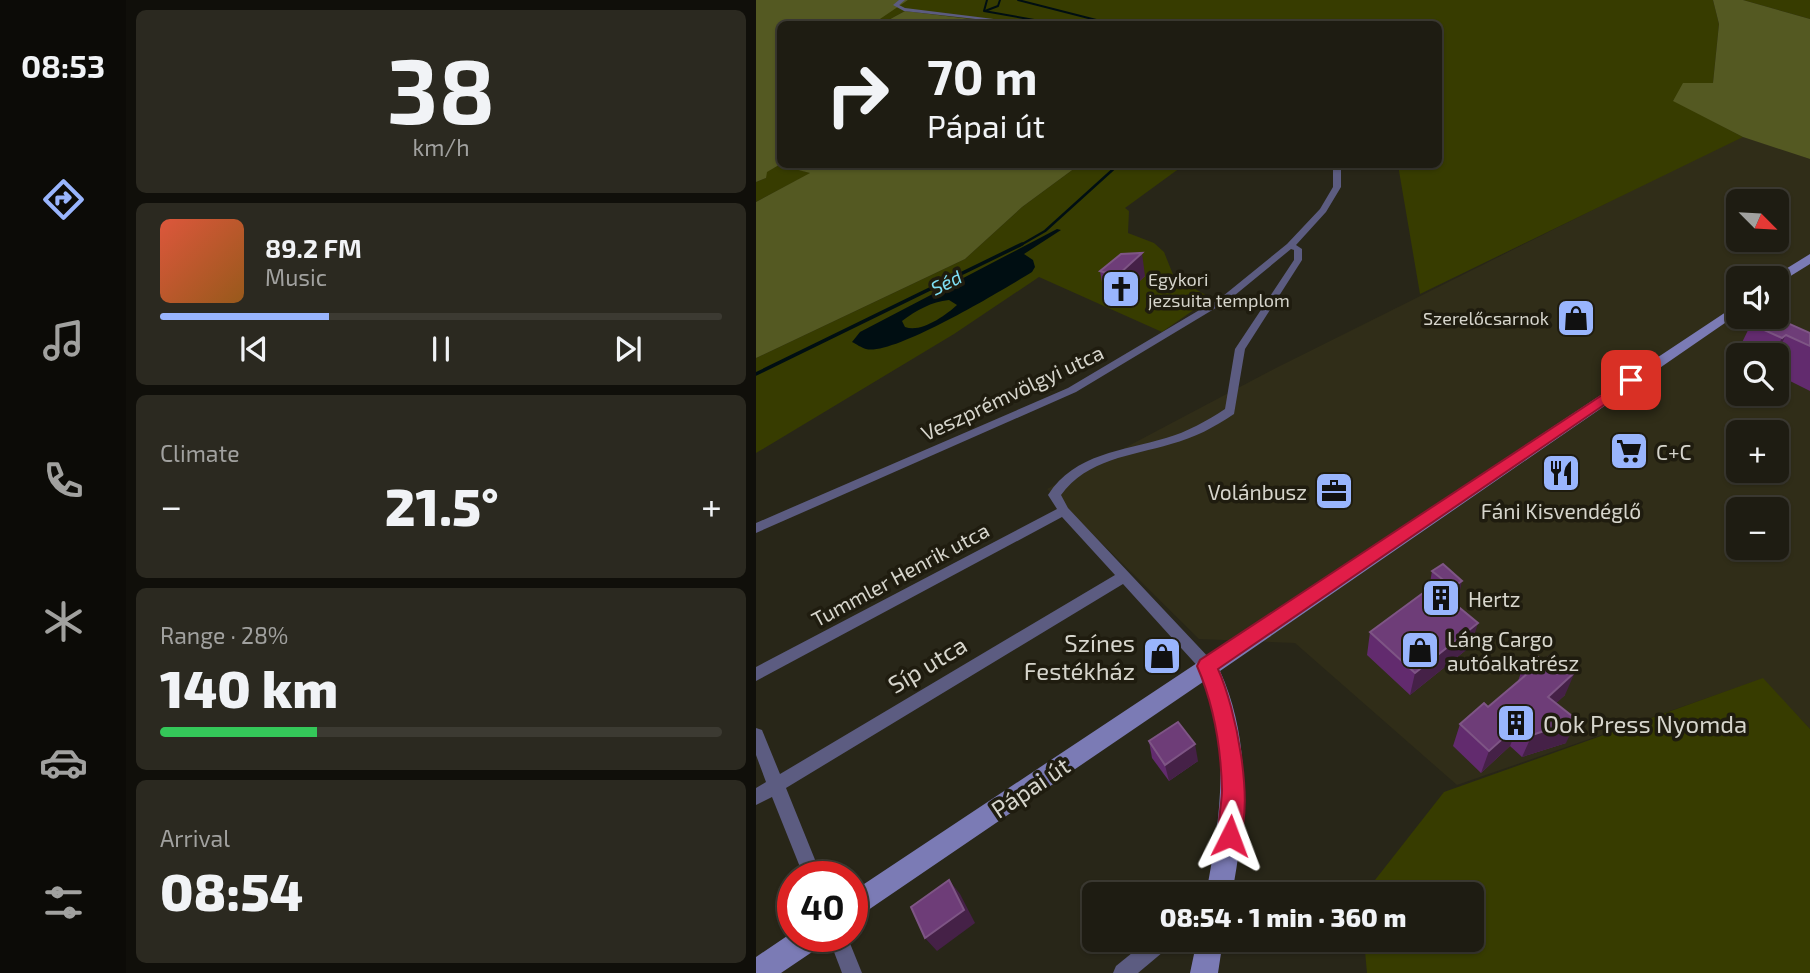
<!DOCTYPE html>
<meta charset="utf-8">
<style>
:root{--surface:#1e1c12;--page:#2b2920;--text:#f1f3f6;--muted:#a1a19f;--line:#3c3a32;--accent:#99b5fd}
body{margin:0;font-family:"Exo 2",sans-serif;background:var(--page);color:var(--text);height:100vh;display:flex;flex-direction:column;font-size:26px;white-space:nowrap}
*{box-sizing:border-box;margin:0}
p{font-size:23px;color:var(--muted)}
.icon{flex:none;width:38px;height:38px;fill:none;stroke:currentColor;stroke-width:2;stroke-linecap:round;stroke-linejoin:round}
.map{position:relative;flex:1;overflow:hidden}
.sheet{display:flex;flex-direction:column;gap:10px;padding:10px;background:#100f0a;width:630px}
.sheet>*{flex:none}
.hud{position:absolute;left:21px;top:21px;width:665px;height:147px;border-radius:10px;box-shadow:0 2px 5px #0004,0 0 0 2px var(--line);background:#1e1c12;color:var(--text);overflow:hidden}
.needle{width:46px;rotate:114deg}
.fabs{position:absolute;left:970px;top:189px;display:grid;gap:14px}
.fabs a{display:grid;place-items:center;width:63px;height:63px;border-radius:10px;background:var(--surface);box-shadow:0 2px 5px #0004,0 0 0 2px var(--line);font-size:35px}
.speed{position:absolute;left:21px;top:861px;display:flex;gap:14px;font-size:35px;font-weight:700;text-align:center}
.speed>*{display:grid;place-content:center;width:91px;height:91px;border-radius:50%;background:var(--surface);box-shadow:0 2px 5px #0004,0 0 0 2px var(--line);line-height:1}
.speed .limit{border:10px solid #d22;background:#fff;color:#111}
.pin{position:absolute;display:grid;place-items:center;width:60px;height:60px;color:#fff;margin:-30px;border-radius:14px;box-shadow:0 4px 10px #0006}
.me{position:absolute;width:77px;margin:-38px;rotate:3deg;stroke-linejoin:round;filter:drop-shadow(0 0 5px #0008)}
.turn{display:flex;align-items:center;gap:24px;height:147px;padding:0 35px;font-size:32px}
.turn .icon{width:91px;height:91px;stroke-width:2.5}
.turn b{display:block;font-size:49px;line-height:60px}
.big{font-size:52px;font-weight:800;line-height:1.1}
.sheet .widget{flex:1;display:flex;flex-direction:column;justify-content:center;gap:10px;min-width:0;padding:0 24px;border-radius:10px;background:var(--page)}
.sheet .dial{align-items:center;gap:0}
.dial b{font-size:91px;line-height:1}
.song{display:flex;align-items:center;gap:21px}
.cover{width:84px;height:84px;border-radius:10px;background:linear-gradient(135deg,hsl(10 70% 55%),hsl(30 70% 35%))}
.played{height:7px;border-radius:4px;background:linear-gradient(90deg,var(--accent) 30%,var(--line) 30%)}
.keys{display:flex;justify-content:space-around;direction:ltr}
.heat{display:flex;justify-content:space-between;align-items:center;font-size:38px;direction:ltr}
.charge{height:10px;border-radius:5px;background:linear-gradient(90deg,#34c759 28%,var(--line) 0)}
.trip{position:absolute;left:326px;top:882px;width:402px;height:70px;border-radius:10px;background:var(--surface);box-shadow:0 2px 5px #0004,0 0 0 2px var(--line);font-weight:800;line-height:70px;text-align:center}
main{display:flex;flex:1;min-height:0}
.tabs{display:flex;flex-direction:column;width:126px;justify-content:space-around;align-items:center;background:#0c0b07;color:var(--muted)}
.tabs .icon{width:49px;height:49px}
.tabs .selected{color:var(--accent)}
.tabs b{font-size:32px;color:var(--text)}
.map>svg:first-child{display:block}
</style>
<main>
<nav class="tabs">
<b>08:53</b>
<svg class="icon selected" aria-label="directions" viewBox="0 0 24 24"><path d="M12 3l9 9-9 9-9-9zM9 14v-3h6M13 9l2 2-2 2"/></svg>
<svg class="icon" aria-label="music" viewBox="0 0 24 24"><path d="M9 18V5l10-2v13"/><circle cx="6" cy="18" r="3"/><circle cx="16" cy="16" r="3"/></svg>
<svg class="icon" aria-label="phone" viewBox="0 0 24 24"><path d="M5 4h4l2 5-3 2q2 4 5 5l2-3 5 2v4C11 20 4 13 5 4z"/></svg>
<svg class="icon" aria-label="climate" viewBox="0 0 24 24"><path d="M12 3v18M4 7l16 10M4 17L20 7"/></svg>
<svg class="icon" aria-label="car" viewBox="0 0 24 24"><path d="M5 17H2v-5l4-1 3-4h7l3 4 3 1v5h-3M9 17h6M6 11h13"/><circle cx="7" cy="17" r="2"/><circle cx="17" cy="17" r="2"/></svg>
<svg class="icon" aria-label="filters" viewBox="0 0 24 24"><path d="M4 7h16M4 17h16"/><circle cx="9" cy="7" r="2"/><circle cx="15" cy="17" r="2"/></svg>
</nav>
<section class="sheet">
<div class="widget dial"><b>38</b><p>km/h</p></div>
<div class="widget">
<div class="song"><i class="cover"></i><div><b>89.2 FM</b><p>Music</p></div></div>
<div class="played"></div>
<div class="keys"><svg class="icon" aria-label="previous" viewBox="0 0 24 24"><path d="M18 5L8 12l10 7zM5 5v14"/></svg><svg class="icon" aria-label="pause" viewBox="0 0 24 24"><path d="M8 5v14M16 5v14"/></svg><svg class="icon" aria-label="next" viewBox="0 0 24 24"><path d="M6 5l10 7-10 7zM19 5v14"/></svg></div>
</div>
<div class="widget"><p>Climate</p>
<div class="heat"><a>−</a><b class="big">21.5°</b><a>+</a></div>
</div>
<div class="widget"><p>Range · 28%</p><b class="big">140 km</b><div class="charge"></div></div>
<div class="widget"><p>Arrival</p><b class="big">08:54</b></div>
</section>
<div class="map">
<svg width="1054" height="973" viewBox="0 0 1054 973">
<rect width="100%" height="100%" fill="#282618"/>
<!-- built -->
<path fill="#302d18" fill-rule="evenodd" d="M 985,136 L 1054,159 L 1054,729 L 1006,679 L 701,785 L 539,643 L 443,639 L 291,489 L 520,368 ZM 982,201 L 1020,201 L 1020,240 L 982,240 ZM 982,278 L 1020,278 L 1020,317 L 982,317 ZM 982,355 L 1020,355 L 1020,394 L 982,394 ZM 982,432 L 1020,432 L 1020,471 L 982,471 ZM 982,509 L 1020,509 L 1020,548 L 982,548 Z"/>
<!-- green -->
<g fill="#373c00">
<path d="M 152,0 L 957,0 L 963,24 L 957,83 L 917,100 L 987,137 L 664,294 L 642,165 L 682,164 L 682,24 L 255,24 L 149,11 L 127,23 L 120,20 Z"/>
<path d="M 987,0 L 1054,0 L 1054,19 Z"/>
<path d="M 23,165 L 55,173 L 0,202 L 0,182 L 10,178 L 10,172 Z"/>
<path d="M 323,165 L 428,165 L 369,208 L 373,211 L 372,233 L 398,243 L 408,252 L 418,277 L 455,298 L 406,332 L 283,277 L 198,334 L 0,453 L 0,358 L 209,259 L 266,207 Z"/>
<path d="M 1007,678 L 1054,729 L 1054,973 L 611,973 L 608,940 L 716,940 L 716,894 L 608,894 L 688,792 Z"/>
</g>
<!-- forest -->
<g fill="#545922">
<path d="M 0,0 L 152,0 L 121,21 L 127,23 L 149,11 L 255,24 L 24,24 L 24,164 L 323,165 L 266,207 L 209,259 L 0,358 L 0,202 L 54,173 L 23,165 L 11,172 L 10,178 L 0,182 Z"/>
<path d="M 957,0 L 987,0 L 1054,19 L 1054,159 L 987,137 L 917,101 L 927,83 L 957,83 L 963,24 Z"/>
</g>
<!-- water -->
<path fill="#000e12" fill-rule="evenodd" d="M 301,229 L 305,230 L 268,254 L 277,260 L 279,267 L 276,272 C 248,289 138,356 110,349 C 106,348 100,344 96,342 L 104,332 ZM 193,300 L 201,305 C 189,316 165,333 149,327 L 146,321 C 161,310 175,302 193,300 Z"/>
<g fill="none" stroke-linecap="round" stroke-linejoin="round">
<!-- stream-far2 -->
<g stroke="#000e12" stroke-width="2">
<path d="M 231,0 L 228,11 L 301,24"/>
<path d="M 262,0 L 356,24"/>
<path d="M 229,11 L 242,6 L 244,0"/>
</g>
<!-- stream-far1 -->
<path stroke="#000e12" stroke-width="2.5" d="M 263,246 L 289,231 L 363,164"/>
<!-- stream -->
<path stroke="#000e12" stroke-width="3.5" d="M 0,374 L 266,244"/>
<!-- street -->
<g fill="#5c5c81" fill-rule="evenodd">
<path d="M 143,0 L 149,0 L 143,5 L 149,8 L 278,24 L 265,24 L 148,11 L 137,5 Z"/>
<path d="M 577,164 L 585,164 L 585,187 L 570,212 L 540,245 L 546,249 L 546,260 L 489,349 L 478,414 C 459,427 438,438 415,444 C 375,456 331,459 305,495 L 312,508 L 456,661 L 458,666 L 456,671 L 451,672 L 446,671 L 367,584 L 30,788 L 66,877 L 48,877 L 16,797 L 0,805 L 0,788 L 10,782 L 0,755 L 0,728 L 6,730 L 24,774 L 359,575 L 306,517 L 0,681 L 0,667 L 301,509 L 292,495 C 319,453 367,451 410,438 C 431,432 451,421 469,409 L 479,349 L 538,260 L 538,250 L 535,249 L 473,300 L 320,392 L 0,533 L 0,523 L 312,388 L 467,296 L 531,244 L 564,209 L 577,187 Z"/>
<path d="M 72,936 L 91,936 L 106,973 L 86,973 Z"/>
<path d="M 392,940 L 415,940 L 413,947 L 382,973 L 357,973 L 360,966 Z"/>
</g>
<!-- secondary -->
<g fill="#7b7bb5" fill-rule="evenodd">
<path d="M 1054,254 L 1054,264 L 1020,285 L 1020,278 L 1015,278 Z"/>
<path d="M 982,304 L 982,314 L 464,671 C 496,742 490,819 476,894 L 450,894 C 463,825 476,749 447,682 L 96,921 L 96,892 Z"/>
<path d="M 37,932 L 37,936 L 68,936 L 65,946 L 25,973 L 0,973 L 0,957 Z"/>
<path d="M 441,940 L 467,940 L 462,973 L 434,973 Z"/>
</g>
</g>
<!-- wall -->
<g fill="#622b6e">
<path d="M 344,271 L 389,276 L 365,299 L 348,294 Z"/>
<path d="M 995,324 L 1054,333 L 1054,391 L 1020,374 L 1020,355 L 982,355 L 982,361 L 978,359 Z"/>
<path d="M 687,564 L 701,604 L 700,605 L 715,646 L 654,695 L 611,655 L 614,632 L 673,589 L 676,571 Z"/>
<path d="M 766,670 L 809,695 L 800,703 L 810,743 L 766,757 L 754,746 L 725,773 L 697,746 L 704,724 L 732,707 L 762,681 Z"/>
<path d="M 393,741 L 442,761 L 413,781 L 396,758 Z"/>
</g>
<!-- shaded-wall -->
<g fill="#452147">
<path d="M 386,253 L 389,276 L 365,299 L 361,276 Z"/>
<path d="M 1030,335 L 1020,355 L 1017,355 L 1026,338 Z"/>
<path d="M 706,581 L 701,604 L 682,617 L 687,594 Z"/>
<path d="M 722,623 L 715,646 L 654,695 L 659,673 Z"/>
<path d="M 819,672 L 809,695 L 783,719 L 792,697 Z"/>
<path d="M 821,720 L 810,743 L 766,757 L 776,735 Z"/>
<path d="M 763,724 L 754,746 L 725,773 L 733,751 Z"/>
<path d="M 439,744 L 442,761 L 413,781 L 409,765 Z"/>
<path d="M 193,880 L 204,894 L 219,923 L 181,951 L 169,938 Z"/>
</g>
<!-- building -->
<g fill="#6e3d78" stroke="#7e5585" stroke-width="2">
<path d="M 386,253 L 361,276 L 344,271 L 365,254 Z"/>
<path d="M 1005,317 L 1018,317 L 1054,333 L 1054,346 L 1030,335 L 1026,338 L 995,324 Z"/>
<path d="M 687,564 L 706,581 L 687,594 L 722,623 L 659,673 L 614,632 L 686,579 L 676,571 Z"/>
<path d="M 796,654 L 819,672 L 792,697 L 821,720 L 776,735 L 763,724 L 733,751 L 704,724 L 728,703 L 732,707 L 771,674 L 766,670 L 782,657 L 788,661 Z"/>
<path d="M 422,722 L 439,744 L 409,765 L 393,741 Z"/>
<path d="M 193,880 L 208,910 L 169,938 L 155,907 Z"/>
</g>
<!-- route -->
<path fill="#e11d48" stroke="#92132f" stroke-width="2" d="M 875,376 L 880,377 L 880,383 L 462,669 C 480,709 499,802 482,844 L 474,847 L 466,844 C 459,828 466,807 466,790 C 465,747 458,705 441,666 L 444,660 Z"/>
<!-- icons -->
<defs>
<symbol id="church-square" viewBox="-11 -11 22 22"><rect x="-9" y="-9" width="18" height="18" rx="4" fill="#99b5fd" stroke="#1f1c0f"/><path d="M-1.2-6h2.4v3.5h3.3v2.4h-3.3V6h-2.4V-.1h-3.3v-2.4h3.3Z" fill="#111"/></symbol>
<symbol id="shop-square" viewBox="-11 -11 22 22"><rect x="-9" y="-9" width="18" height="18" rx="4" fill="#99b5fd" stroke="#1f1c0f"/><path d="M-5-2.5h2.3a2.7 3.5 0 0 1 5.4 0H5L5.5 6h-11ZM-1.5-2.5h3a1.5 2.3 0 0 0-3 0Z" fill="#111"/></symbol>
<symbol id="supermarket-square" viewBox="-11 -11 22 22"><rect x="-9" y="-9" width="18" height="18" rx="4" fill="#99b5fd" stroke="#1f1c0f"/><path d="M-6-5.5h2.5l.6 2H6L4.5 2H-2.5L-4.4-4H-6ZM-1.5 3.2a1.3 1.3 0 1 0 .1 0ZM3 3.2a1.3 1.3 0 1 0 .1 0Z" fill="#111"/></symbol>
<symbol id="restaurant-square" viewBox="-11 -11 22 22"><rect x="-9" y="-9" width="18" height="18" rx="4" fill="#99b5fd" stroke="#1f1c0f"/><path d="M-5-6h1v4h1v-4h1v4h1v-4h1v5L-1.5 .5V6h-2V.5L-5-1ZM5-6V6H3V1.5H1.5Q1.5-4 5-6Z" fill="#111"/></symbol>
<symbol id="office-square" viewBox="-11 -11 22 22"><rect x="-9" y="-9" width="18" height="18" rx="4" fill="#99b5fd" stroke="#1f1c0f"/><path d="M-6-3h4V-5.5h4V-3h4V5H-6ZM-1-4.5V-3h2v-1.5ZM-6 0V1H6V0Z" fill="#111"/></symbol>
<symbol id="building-square" viewBox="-11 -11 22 22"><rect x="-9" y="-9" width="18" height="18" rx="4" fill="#99b5fd" stroke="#1f1c0f"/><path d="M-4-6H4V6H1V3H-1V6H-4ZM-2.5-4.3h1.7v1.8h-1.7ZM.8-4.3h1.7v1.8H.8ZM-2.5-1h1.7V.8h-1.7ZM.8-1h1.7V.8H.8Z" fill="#111"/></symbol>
</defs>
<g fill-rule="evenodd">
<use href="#church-square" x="343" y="267" width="44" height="44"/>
<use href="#shop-square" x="798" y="296" width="44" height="44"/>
<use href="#supermarket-square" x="851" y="429" width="44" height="44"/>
<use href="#restaurant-square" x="783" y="451" width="44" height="44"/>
<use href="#office-square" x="556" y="469" width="44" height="44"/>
<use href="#building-square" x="663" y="576" width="44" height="44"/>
<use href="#shop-square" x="642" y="628" width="44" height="44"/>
<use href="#shop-square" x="384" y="634" width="44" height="44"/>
<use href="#building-square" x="738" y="701" width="44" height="44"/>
</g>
<g text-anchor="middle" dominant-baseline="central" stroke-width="7" stroke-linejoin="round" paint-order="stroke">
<!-- far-poi labels -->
<g font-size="18" fill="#d6d5cc" stroke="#1f1c0f" text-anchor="start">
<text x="392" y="279">Egykori<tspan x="392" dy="21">jezsuita templom</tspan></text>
<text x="793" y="318" text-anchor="end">Szerelőcsarnok</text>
</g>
<!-- far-water labels -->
<g font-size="19" font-style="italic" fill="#7fe0f5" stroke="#1f1c0f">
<text transform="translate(190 282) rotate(-26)">Séd</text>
</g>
<!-- street labels -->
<g font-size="21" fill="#d6d5cc" stroke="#1f1c0f">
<text transform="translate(256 392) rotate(-25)">Veszprémvölgyi utca</text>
<text transform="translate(144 574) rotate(-28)">Tummler Henrik utca</text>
</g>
<!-- poi labels -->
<g font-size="21" fill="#d6d5cc" stroke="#1f1c0f" text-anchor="start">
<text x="900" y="451">C+C</text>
<text x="551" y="491" text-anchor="end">Volánbusz</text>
<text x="805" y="510" text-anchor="middle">Fáni Kisvendéglő</text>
<text x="712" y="598">Hertz</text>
<text x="691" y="638">Láng Cargo<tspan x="691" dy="24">autóalkatrész</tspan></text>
</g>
<!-- near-poi labels -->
<g font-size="24" fill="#d6d5cc" stroke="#1f1c0f" text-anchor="end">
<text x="379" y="642">Színes<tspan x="379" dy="28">Festékház</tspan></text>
<text x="787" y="723" text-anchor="start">Ook Press Nyomda</text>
</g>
<!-- near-street labels -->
<g font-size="24" fill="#d6d5cc" stroke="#1f1c0f">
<text transform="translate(171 664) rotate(-31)">Síp utca</text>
<text transform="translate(274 787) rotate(-34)">Pápai út</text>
</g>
</g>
</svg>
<div class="fabs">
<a><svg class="needle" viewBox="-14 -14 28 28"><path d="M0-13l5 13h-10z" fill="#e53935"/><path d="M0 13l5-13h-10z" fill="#a1a19f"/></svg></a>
<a><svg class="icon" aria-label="sound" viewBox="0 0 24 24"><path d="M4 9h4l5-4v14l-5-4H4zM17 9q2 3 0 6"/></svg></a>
<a><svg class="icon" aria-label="search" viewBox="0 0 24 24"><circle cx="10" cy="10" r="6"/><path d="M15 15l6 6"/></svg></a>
<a>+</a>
<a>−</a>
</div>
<div class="speed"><div class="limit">40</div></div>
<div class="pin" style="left:875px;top:380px;background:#d93025"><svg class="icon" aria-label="arrive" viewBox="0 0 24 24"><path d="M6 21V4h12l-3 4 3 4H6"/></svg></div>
<svg class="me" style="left:474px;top:836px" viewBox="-20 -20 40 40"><path d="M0-17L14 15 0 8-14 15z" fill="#e11d48" stroke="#fff" stroke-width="4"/></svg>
<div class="trip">08:54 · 1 min · 360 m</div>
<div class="hud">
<div class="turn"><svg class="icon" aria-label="right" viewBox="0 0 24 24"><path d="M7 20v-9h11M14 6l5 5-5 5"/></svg><div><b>70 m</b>Pápai út</div></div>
</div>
</div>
</main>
